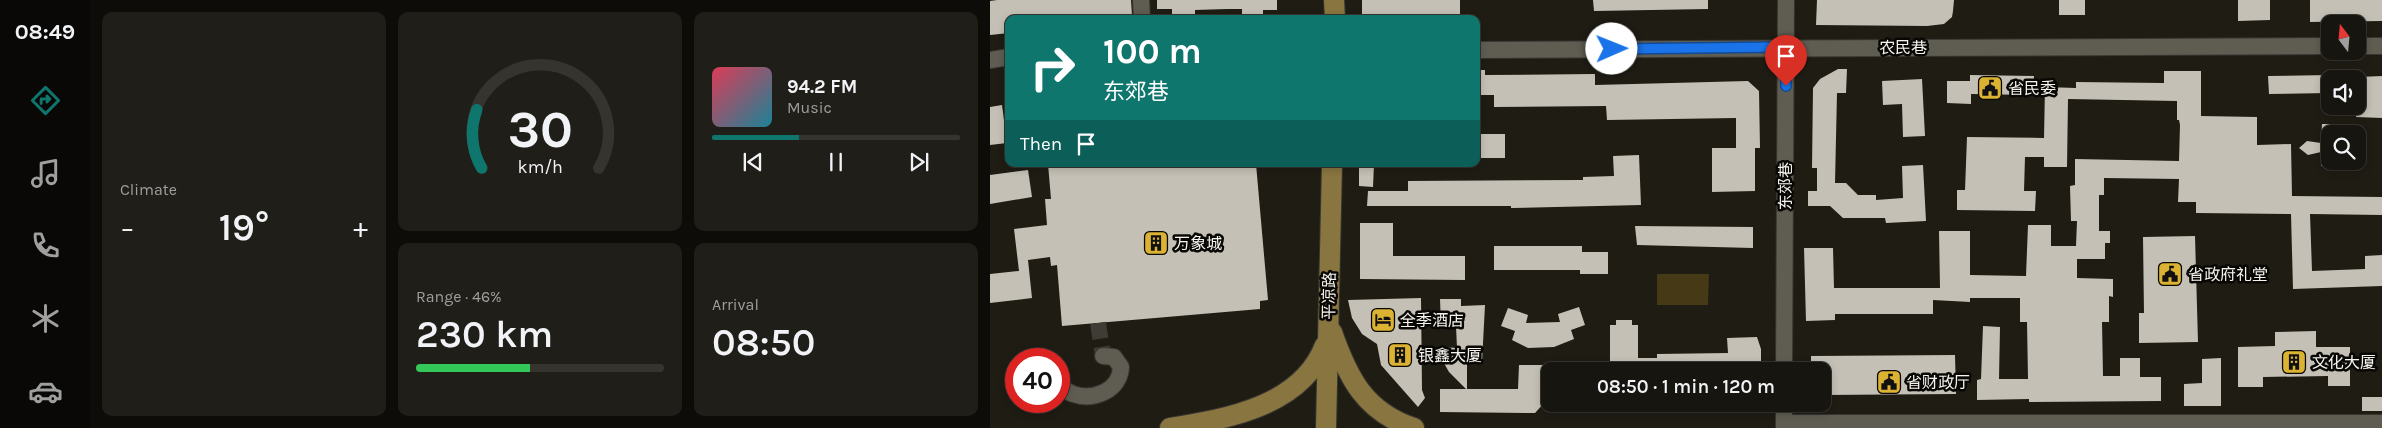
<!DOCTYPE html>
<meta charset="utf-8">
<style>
:root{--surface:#17150f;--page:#201e18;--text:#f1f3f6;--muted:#9e9f9e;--line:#36342f;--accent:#0f766e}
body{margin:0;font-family:Karla,"Noto Sans SC",sans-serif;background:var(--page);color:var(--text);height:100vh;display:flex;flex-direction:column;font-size:19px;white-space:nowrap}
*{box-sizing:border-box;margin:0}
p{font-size:16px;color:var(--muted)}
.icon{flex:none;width:28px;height:28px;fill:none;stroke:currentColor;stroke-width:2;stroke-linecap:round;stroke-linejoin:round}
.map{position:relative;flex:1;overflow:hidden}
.side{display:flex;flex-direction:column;gap:12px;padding:12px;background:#0d0c08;width:900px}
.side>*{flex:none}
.hud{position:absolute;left:15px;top:15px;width:475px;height:152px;border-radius:10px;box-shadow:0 2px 8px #0003,0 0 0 1px var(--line);background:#0f766e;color:#fff;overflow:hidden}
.needle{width:32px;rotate:344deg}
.controls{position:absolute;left:1331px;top:15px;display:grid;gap:10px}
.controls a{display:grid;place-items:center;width:45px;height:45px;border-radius:10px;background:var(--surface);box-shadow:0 2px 8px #0003,0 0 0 1px var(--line);font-size:25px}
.speed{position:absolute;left:15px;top:348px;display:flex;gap:10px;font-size:25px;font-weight:700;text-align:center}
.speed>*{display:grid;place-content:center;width:65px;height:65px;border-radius:50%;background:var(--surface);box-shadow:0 2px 8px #0003,0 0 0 1px var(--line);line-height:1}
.speed .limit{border:8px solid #d22;background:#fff;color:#111}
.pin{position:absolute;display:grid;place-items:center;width:42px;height:42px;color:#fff;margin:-51px -21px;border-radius:50% 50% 50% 0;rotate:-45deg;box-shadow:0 0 5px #0007}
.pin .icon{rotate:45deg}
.me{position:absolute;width:55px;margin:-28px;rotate:89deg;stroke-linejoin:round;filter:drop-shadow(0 0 4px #0008)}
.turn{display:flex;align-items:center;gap:18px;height:105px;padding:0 15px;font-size:22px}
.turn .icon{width:65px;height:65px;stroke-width:2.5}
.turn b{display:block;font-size:35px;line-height:42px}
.then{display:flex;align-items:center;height:48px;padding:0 15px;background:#0003;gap:10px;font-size:19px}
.big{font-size:38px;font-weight:600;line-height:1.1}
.side .tile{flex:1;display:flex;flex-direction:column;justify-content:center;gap:8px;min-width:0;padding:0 18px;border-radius:10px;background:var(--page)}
.side .dial{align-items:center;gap:0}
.dial svg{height:130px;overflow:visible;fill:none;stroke:var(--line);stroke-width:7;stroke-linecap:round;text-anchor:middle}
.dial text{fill:var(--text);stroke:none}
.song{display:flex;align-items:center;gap:15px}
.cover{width:60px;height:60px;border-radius:8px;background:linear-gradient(135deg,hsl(350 70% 55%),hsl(190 70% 35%))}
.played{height:5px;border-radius:2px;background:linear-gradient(90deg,var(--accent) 35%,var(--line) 35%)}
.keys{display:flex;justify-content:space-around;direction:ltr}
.heat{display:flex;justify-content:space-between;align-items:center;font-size:28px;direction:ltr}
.charge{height:8px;border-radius:4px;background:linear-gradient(90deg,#34c759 46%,var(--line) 0)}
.side .tiles{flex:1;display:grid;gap:12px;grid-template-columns:repeat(3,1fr)}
.tile:first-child{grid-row:span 2}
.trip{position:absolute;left:551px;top:362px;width:290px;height:50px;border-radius:10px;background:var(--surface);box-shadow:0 2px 8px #0003,0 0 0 1px var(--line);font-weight:600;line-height:50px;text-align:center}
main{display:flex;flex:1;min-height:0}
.tab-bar{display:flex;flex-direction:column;width:90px;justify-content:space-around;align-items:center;background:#090806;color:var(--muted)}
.tab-bar .icon{width:35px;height:35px}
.tab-bar .current{color:var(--accent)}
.tab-bar b{font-size:22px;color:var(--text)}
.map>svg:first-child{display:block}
</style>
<main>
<nav class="tab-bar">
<b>08:49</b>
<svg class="icon current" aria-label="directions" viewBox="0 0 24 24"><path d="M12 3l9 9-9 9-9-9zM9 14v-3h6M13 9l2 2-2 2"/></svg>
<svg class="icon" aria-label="music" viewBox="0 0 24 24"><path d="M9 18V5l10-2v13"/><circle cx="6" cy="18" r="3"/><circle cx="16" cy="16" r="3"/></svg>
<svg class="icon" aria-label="phone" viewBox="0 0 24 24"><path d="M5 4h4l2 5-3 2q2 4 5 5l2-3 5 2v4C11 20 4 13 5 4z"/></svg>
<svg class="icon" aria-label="climate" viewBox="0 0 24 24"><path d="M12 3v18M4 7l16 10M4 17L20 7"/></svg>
<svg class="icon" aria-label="car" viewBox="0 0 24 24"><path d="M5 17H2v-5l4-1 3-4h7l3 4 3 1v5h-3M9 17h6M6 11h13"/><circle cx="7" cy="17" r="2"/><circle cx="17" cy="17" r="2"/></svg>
</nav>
<section class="side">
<div class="tiles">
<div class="tile"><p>Climate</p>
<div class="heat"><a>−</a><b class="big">19°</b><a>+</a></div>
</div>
<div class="tile dial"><svg viewBox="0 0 100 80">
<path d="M14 69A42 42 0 1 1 86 69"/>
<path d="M14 69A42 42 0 0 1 11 33" stroke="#0f766e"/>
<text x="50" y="56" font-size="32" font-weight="700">30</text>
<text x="50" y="72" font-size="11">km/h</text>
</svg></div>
<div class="tile">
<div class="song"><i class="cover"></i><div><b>94.2 FM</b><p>Music</p></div></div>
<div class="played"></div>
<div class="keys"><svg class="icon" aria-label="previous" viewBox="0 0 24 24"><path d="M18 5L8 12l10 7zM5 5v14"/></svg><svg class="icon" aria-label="pause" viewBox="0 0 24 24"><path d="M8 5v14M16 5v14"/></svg><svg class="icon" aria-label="next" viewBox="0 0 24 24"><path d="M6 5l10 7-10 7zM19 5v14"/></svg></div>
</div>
<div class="tile"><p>Range · 46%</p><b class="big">230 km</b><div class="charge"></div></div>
<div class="tile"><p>Arrival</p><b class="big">08:50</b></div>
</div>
</section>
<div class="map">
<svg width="1392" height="428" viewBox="0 0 1392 428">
<rect width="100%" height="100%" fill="#1f1c14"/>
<!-- green -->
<path fill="#453916" d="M 667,274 L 719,274 L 718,305 L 667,305 Z"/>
<!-- building -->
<g fill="#c4c0b5">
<path d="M 7,0 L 141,0 L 142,16 L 121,19 L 19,19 L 19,33 L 0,35 L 0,1 Z"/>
<path d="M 167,0 L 287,0 L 287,10 L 273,10 L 273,19 L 252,19 L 252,9 L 237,9 L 205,10 L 205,19 L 182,19 L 182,9 L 167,9 Z"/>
<rect x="372" y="0" width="98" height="19"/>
<path d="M 603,0 L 718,0 L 718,9 L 604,11 Z"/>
<path d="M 827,0 L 964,0 L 963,11 L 962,17 L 954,24 L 937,26 L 826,25 Z"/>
<rect x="1069" y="0" width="26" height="15"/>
<path d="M 1248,0 L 1280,0 L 1280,20 L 1248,21 Z"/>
<path d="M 1320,0 L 1392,0 L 1392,21 L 1320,22 Z"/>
<path d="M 848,69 L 857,69 L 856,93 L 847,93 L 845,183 L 856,183 L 868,195 L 886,195 L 886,200 L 913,198 L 912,166 L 933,165 L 936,221 L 896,223 L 895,218 L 853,218 L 840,206 L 818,206 L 818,191 L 827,191 L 827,168 L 822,168 L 823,88 L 830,79 Z"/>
<path d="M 486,70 L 495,70 L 495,75 L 605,74 L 605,85 L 758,81 L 769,91 L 770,148 L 765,148 L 765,191 L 722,192 L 722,148 L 746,148 L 746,118 L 617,120 L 616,106 L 504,107 L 504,95 L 486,95 Z"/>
<path d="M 1174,71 L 1211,71 L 1211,116 L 1267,117 L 1267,145 L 1301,144 L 1302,196 L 1392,197 L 1392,215 L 1320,214 L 1322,271 L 1375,269 L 1375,256 L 1392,255 L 1392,286 L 1303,289 L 1301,214 L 1206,213 L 1206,202 L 1188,202 L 1189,179 L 1114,178 L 1114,195 L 1109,195 L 1109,231 L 1120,231 L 1120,243 L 1115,243 L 1115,259 L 1087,259 L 1087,278 L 1123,279 L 1123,297 L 1119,296 L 1119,322 L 1112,322 L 1113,376 L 1130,376 L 1130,358 L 1150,358 L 1150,377 L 1171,377 L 1171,401 L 1039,402 L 1039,399 L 987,400 L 987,380 L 991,379 L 993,326 L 1010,327 L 1009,379 L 1038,379 L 1037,322 L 1030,322 L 1030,298 L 980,298 L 980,302 L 943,300 L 943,314 L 845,314 L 845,320 L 816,321 L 814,248 L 843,248 L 844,288 L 950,288 L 949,231 L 980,231 L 980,275 L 1036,276 L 1038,225 L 1061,225 L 1061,246 L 1086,246 L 1087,221 L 1081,221 L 1080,186 L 1085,185 L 1085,159 L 1189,161 L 1190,125 L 1189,120 L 1187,120 L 1187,101 L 1078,99 L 1077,167 L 1054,167 L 1054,157 L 1035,157 L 1034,191 L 1046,191 L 1045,211 L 967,210 L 967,190 L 975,190 L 977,137 L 1054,138 L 1055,87 L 1086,88 L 1086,82 L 1174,83 Z"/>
<path d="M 980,75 L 1044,76 L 1043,95 L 981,94 L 981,104 L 957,103 L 957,81 L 980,81 Z"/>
<path d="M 1340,75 L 1340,93 L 1279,94 L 1278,76 Z"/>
<path d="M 1392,76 L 1392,118 L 1366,117 L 1368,77 Z"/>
<path d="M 932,79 L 935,136 L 913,137 L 912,104 L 893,105 L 892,81 Z"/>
<path d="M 12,105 L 17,143 L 0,145 L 0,107 Z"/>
<path d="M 1332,124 L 1354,124 L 1354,134 L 1340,134 L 1340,167 L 1331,166 L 1331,152 L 1318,155 L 1309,148 L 1317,141 L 1331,143 Z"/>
<rect x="486" y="134" width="29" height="24"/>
<path d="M 649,155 L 651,205 L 521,208 L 521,206 L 377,206 L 378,191 L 418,191 L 418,181 L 593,180 L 593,177 L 624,176 L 623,156 Z"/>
<path d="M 58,164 L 266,164 L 278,300 L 270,301 L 270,309 L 72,326 L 67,265 L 61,266 L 60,257 L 38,260 L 42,298 L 0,303 L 0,274 L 29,271 L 24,229 L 57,225 L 55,199 L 61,199 Z"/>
<path d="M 369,164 L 384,164 L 383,187 L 369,186 Z"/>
<path d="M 38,170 L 42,197 L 0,204 L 0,175 Z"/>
<path d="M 370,223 L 403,223 L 403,256 L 475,256 L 475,280 L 370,279 Z"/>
<path d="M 645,226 L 763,227 L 763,248 L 647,245 Z"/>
<path d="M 1205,236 L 1208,342 L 1149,343 L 1149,313 L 1154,313 L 1153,237 Z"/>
<path d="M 504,246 L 592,246 L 592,252 L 618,252 L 618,274 L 590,274 L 590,270 L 504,270 Z"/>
<path d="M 431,298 L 432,390 L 435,398 L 428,407 L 391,365 L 387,344 L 372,334 L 362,318 L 358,300 Z"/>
<path d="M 450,299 L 471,299 L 471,306 L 495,305 L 492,362 L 477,362 L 477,389 L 528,389 L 529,365 L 556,365 L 555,402 L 545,413 L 450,412 L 450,389 L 476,389 L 459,372 L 450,356 L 450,347 L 467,348 L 466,326 L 451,326 Z"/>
<path d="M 589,307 L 595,325 L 581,330 L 584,339 L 564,347 L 538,348 L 522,340 L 525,331 L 511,326 L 518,308 L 538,315 L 536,323 L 570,322 L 568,314 Z"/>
<path d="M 626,320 L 642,320 L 642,325 L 648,325 L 648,358 L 667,358 L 667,354 L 738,353 L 737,338 L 767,337 L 771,349 L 771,362 L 768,371 L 571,371 L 571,363 L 620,362 L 620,325 L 626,325 Z"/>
<path d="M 1326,331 L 1326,347 L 1360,347 L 1360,386 L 1338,386 L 1338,376 L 1273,377 L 1273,387 L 1248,387 L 1248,347 L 1285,346 L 1285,332 Z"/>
<path d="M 965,355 L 966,394 L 832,395 L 832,371 L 821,371 L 821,356 Z"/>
<path d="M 1231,358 L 1231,406 L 1194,406 L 1194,384 L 1212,383 L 1212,359 Z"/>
<rect x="1372" y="397" width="20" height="14"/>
</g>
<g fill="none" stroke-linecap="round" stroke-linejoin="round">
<!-- minor-tunnel -->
<path stroke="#3f3c35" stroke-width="16" stroke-dasharray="16 8" stroke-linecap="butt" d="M 108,323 L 113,356"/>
<defs>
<g id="minor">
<path d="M 151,0 L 152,19"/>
<path d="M 1368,46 L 1392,46"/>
<path d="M 486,50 L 1340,46"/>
<path d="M 0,60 L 19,57"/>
<path d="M 794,371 L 796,0"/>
<path d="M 69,386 C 73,388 78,392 83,394 C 103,401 130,391 131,367 L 124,357 L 113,356"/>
<path d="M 794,423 L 1392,423"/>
<path d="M 794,428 L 794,404"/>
</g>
<g id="major">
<path d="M 344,0 L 345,19"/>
<path d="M 342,332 C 358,378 375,412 424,428"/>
<path d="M 180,428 C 237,419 312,406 335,345"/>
<path d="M 336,428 L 342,164"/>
</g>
</defs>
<!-- minor casing -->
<use href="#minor" stroke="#383631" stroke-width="18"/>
<!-- major casing -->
<use href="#major" stroke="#383631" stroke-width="22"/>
<!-- minor -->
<use href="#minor" stroke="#5f5c52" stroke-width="16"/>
<!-- major -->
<use href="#major" stroke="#88753f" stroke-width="20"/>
</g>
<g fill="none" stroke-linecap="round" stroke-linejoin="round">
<defs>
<path id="route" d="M 622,49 L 796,47 L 796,86"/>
</defs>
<!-- route casing -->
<use href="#route" stroke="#114b97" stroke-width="12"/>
<!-- route -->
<use href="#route" stroke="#1a73e8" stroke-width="9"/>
</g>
<!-- icons -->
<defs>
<symbol id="civic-square" viewBox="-11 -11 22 22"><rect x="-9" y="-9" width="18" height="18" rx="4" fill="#dcb233" stroke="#080704"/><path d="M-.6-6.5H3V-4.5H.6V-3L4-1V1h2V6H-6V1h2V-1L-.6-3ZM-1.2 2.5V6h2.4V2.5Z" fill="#111"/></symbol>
<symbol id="building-square" viewBox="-11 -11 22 22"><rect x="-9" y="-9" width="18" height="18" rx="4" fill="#dcb233" stroke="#080704"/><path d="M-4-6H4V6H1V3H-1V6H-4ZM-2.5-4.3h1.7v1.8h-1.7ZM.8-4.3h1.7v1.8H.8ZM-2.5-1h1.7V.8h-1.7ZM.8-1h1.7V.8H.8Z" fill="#111"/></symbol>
<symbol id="hotel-square" viewBox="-11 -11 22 22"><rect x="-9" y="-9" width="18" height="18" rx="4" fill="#dcb233" stroke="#080704"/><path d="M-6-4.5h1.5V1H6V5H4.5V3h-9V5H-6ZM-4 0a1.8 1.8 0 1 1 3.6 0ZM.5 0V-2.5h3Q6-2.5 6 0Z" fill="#111"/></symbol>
</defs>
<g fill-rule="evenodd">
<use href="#civic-square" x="986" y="74" width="28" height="28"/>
<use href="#building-square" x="152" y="229" width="28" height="28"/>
<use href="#civic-square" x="1166" y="260" width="28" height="28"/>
<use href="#hotel-square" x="379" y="306" width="28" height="28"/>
<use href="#building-square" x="396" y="341" width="28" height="28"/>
<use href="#building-square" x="1290" y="348" width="28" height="28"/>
<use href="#civic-square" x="885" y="368" width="28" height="28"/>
</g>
<g text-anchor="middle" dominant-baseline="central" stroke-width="5" stroke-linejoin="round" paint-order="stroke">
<!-- street labels -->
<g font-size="16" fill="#f6f4ee" stroke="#080704">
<text x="913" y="47">农民巷</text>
<text transform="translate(795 186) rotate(-90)">东郊巷</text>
<text transform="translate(339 296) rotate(-89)">平凉路</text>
</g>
<!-- poi labels -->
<g font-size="16" fill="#f6f4ee" stroke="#080704" text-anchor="start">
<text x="1018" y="88">省民委</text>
<text x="184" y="243">万象城</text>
<text x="1198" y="274">省政府礼堂</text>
<text x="410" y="320">全季酒店</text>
<text x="428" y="355">银鑫大厦</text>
<text x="1322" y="362">文化大厦</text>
<text x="916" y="382">省财政厅</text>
</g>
</g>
</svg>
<div class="controls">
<a><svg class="needle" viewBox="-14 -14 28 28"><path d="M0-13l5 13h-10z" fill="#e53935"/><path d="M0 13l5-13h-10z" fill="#9e9f9e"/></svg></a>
<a><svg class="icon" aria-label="sound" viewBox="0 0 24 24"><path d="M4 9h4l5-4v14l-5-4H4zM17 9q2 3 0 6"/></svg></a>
<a><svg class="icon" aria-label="search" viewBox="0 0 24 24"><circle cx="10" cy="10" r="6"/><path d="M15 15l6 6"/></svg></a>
</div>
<div class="speed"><div class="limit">40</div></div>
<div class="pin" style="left:796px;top:86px;background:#d93025"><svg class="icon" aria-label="arrive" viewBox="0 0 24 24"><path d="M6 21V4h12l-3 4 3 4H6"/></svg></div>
<svg class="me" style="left:622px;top:49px" viewBox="-20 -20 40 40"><circle r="19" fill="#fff"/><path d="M0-13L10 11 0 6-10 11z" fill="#1a73e8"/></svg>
<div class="trip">08:50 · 1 min · 120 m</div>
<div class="hud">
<div class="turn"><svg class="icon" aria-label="right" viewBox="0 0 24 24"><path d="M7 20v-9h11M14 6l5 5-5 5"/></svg><div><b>100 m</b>东郊巷</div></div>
<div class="then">Then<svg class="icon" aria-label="arrive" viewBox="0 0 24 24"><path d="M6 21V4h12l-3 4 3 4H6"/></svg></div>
</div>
</div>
</main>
